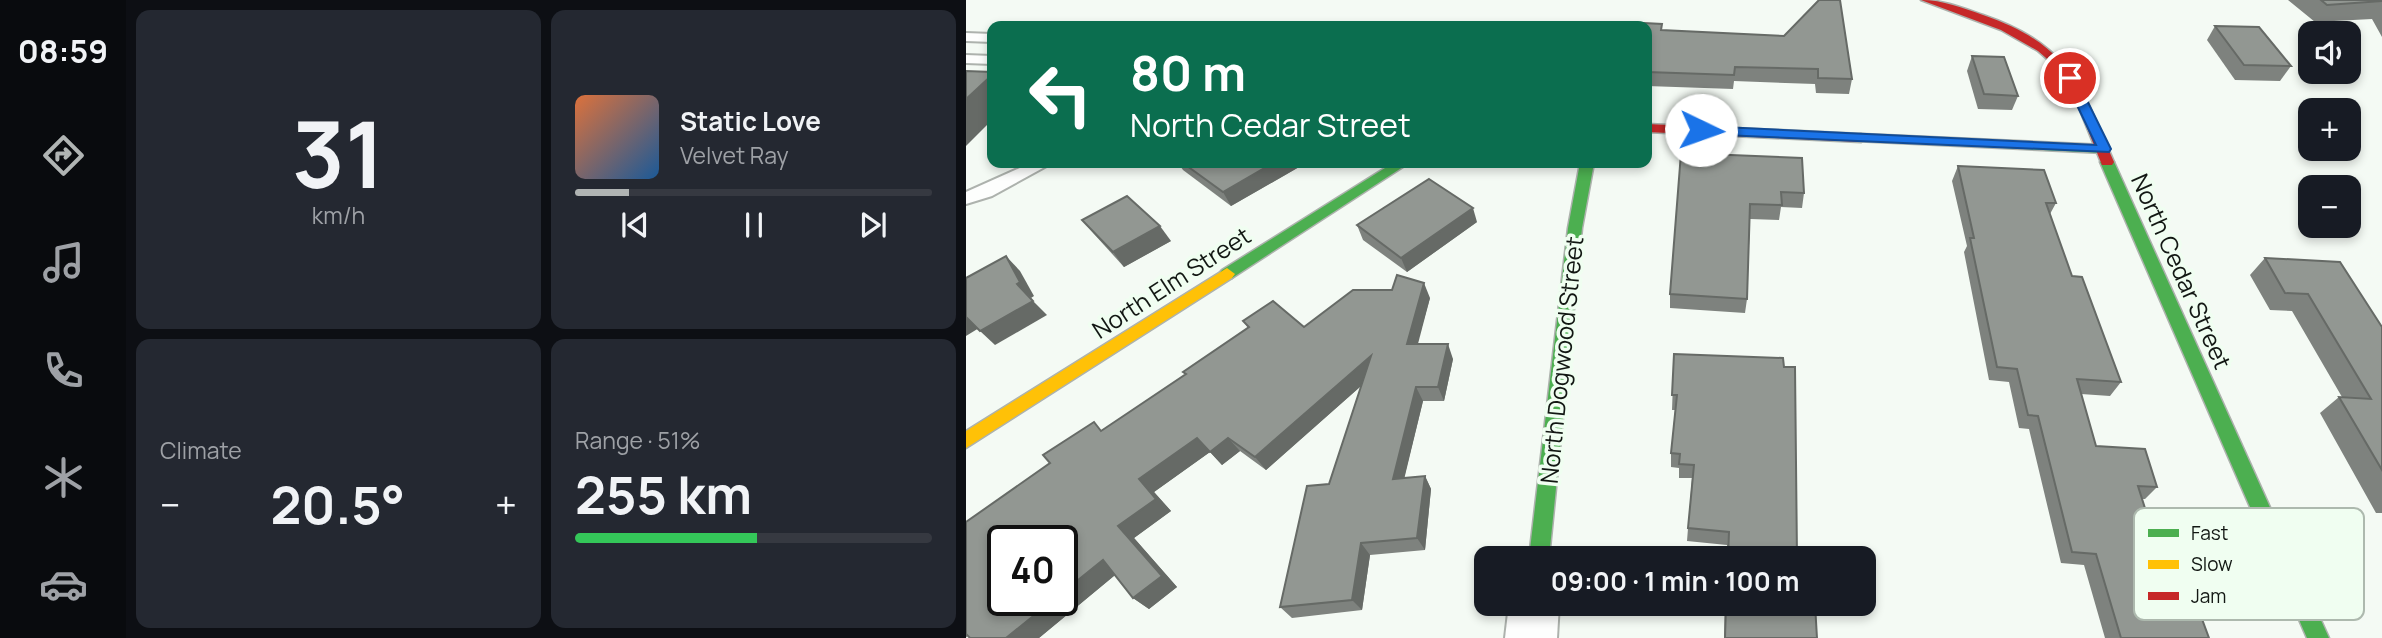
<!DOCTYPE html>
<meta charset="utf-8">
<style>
:root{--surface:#171b24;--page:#242831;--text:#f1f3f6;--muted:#9ea1a6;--line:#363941;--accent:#b0b4b3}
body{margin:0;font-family:Manrope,sans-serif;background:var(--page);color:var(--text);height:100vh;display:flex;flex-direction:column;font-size:26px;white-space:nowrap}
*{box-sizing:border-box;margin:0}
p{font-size:23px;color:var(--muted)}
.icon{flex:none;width:38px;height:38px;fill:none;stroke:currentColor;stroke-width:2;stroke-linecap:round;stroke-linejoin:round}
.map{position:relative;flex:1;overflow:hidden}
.sheet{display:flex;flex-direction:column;gap:10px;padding:10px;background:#0d0f14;width:840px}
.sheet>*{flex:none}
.guide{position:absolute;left:21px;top:21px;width:665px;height:147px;border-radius:14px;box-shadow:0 4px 10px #0003;background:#0b6e4f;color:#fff;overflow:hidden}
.buttons{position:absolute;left:1332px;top:21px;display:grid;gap:14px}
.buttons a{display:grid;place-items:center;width:63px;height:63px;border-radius:14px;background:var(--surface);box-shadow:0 4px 10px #0003;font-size:35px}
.speed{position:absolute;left:21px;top:525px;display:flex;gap:14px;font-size:35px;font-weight:700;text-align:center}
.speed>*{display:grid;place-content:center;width:91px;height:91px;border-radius:50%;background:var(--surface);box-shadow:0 4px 10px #0003;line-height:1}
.speed .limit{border:4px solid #111;border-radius:10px;background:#fff;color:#111}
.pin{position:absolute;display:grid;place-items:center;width:60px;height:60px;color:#fff;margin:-30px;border:4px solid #fff;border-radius:50%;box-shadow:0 2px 7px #0007}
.me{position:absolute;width:77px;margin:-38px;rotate:93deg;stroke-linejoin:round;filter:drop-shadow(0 0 5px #0008)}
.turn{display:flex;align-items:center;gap:24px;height:147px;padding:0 28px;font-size:32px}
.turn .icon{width:91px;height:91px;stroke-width:2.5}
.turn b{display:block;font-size:49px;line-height:60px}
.big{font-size:52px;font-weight:700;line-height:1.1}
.sheet .widget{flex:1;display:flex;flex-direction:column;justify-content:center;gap:10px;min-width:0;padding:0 24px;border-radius:14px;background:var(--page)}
.sheet .dial{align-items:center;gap:0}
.dial b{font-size:91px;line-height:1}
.song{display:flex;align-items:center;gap:21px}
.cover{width:84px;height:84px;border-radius:10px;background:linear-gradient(135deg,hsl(20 70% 55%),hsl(210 70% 35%))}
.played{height:7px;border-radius:4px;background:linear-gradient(90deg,var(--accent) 15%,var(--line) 15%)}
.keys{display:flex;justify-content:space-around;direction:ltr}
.heat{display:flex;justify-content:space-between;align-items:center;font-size:38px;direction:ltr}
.charge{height:10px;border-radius:5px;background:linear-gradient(90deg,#34c759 51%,var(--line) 0)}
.sheet .tiles{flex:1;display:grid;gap:10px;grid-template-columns:repeat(2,1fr)}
.trip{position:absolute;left:508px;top:546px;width:402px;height:70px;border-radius:14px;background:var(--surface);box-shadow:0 4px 10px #0003;font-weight:700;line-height:70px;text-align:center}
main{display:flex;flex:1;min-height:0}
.dock{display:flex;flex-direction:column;width:126px;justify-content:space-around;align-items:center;background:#090b0e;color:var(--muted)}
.dock .icon{width:49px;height:49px}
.dock .on{color:var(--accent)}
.dock b{font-size:32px;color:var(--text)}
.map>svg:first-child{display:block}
</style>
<main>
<nav class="dock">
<b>08:59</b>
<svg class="icon on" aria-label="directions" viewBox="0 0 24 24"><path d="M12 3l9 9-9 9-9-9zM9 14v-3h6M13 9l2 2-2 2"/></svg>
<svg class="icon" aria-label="music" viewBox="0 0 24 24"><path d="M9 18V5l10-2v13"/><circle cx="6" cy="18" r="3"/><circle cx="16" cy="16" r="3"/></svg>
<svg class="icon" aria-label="phone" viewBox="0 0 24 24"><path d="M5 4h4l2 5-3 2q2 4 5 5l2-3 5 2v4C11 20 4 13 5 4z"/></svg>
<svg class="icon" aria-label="climate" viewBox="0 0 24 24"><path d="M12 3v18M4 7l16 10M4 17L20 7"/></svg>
<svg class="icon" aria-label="car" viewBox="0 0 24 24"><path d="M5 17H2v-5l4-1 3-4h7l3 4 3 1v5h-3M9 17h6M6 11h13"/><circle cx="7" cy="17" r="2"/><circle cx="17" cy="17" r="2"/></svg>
</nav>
<section class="sheet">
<div class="tiles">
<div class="widget dial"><b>31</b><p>km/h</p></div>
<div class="widget">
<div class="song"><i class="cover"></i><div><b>Static Love</b><p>Velvet Ray</p></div></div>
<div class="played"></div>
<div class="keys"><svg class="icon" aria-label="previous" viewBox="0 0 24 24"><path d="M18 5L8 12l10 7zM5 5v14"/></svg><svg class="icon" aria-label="pause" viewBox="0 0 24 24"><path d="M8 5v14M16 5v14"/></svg><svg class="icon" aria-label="next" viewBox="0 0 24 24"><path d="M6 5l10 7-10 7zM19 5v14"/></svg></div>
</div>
<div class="widget"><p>Climate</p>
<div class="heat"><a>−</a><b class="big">20.5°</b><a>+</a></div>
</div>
<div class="widget"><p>Range · 51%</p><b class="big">255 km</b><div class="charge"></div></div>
</div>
</section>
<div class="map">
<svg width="1416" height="638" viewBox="0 0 1416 638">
<rect width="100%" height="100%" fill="#f4faf4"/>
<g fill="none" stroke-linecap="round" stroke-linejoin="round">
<defs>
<g id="lane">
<path d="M 0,33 L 26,34 L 26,42 L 0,41 Z"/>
<path d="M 0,55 L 26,56 L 26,64 L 0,63 Z"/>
<path d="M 65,163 L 86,163 L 26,196 L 0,204 L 0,192 Z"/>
</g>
<path id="street" d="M 543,604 L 593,604 L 591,638 L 539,638 Z"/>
<g id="fast">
<path d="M 895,134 L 1138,145 L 1144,149 L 1138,153 L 890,141 L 890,135 Z"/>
<path d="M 1141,158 L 1148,162 L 1363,638 L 1341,638 L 1134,162 Z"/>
<path d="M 427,163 L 443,163 L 266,278 L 256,278 L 253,274 L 256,270 Z"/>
<path d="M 614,163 L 628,163 L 616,228 L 583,558 L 563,558 L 602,228 Z"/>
</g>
<path id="slow" d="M 261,268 L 269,274 L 266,278 L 0,448 L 0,431 Z"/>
<g id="jam">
<path d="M 955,0 C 977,0 997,8 1017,15 C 1104,45 1114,85 1148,162 L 1146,165 L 1136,165 L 1109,98 L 1087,64 L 1072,51 L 1035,30 Z"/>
<path d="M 681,124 L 895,134 L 901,138 L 895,142 L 681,132 Z"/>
</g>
</defs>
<!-- lane casing -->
<use href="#lane" stroke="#adb2ad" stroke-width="4"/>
<!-- street casing -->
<use href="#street" stroke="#adb2ad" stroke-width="4"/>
<!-- fast casing -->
<use href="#fast" stroke="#adb2ad" stroke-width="3"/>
<!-- slow casing -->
<use href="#slow" stroke="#adb2ad" stroke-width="3"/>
<!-- jam casing -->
<use href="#jam" stroke="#adb2ad" stroke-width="3"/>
<!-- lane -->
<use href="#lane" fill="#fdfefd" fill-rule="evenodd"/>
<!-- street -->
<use href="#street" fill="#fdfefd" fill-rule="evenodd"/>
<!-- fast -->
<use href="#fast" fill="#4caf50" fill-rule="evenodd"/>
<!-- slow -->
<use href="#slow" fill="#ffc107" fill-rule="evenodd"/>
<!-- jam -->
<use href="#jam" fill="#c62828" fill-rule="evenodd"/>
</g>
<!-- wall -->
<g fill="#7e827e">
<path d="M 1322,0 L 1416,0 L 1416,37 L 1406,19 L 1349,22 Z"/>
<path d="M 696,24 L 696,30 L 818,36 L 886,79 L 883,94 L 850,93 L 849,84 L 768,81 L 767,89 L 681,86 L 681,26 Z"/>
<path d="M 1249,26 L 1325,66 L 1314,81 L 1269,80 L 1241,40 Z"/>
<path d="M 1006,56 L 1052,96 L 1046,110 L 1012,109 L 1001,71 Z"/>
<path d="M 715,153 L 838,193 L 836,208 L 815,207 L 813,220 L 784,219 L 781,299 L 779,313 L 704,308 L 704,294 Z"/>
<path d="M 212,163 L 340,163 L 265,206 L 217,170 Z"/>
<path d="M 992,166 L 1090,203 L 1084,214 L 1106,276 L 1155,382 L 1144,396 L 1115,394 L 1130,446 L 1191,487 L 1179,499 L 1176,499 L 1205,591 L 1243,638 L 1139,638 L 1118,565 L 1095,563 L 1063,429 L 1053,428 L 1043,382 L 1023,380 L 998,252 L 1001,246 L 986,181 Z"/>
<path d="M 116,220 L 205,241 L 158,267 L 128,234 Z"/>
<path d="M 511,222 L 441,272 L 397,240 L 391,225 Z"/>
<path d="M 1299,258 L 1416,327 L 1416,513 L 1410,513 L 1354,413 L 1373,397 L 1376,397 L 1326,311 L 1304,310 L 1284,275 Z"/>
<path d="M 464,298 L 451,344 L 487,359 L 478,401 L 457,401 L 438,478 L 459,476 L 465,489 L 459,550 L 404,555 L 396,610 L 326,618 L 314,607 L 363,484 L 395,386 L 300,470 L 274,451 L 256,465 L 244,452 L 188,492 L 205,511 L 168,538 L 211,587 L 183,609 L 167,598 L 149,575 L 73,638 L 136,430 L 220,375 L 282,328 L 277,321 L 338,327 Z"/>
<path d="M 708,354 L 831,558 L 761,558 L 761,545 L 721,541 L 726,478 L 713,478 L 713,468 L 705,467 L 705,453 L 709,410 L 706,410 Z"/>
<path d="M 759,604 L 849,604 L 851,638 L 758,638 Z"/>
</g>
<!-- shaded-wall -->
<g fill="#666a66">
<path d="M 26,75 L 26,120 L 0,146 L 0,99 Z"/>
<path d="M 307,163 L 340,163 L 265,206 L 257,192 Z"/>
<path d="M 507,208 L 511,222 L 441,272 L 435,258 Z"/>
<path d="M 194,226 L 205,241 L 158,267 L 147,252 Z"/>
<path d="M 40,256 L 54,271 L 68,296 L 65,298 L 51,284 Z"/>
<path d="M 458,283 L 464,298 L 448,359 L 441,344 Z"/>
<path d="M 67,301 L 81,315 L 29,345 L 14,331 Z"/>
<path d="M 0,316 L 13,328 L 0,336 Z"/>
<path d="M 482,344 L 487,359 L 478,401 L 472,387 Z"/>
<path d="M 405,356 L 412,371 L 300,470 L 289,457 Z"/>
<path d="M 450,387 L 457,401 L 435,492 L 427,479 Z"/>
<path d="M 231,438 L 262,438 L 274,451 L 256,465 L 244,452 L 188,492 L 205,511 L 168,538 L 211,587 L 183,609 L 167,598 L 152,526 L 173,479 Z"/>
<path d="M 459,476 L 465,489 L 459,550 L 451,538 Z"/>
<path d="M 395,543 L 404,555 L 396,610 L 386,600 Z"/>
<path d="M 137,560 L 154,571 L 73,638 L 40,638 L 87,600 L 96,600 L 96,593 Z"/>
</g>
<!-- building -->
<g fill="#929792" stroke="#666a66" stroke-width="2">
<path d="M 853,0 L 874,0 L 886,79 L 852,78 L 852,69 L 769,67 L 768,75 L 681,72 L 681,26 L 658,26 L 659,22 L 696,24 L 695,30 L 818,36 Z"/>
<path d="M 1355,0 L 1416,0 L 1416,1 L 1361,5 Z"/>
<path d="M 1249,26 L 1293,27 L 1325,66 L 1278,65 Z"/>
<path d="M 1006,56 L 1038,57 L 1052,96 L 1018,94 Z"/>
<path d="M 0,71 L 26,72 L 26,75 L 0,99 Z"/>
<path d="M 715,153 L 836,158 L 838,193 L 815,192 L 816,205 L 784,204 L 781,299 L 704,294 Z"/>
<path d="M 217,163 L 307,163 L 257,192 Z"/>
<path d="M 992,166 L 1078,170 L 1090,203 L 1080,203 L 1106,276 L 1116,277 L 1155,382 L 1111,379 L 1130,446 L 1179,449 L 1191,487 L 1172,486 L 1205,591 L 1226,592 L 1243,638 L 1155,638 L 1130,554 L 1106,552 L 1072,416 L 1062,415 L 1051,369 L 1031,367 L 1004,238 L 1008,238 Z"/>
<path d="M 463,179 L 507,208 L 435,258 L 391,225 Z"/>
<path d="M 161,196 L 194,226 L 147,252 L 116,220 Z"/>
<path d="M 40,256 L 54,282 L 51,284 L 67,301 L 14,331 L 0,317 L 0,278 Z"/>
<path d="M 1299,258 L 1374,262 L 1416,327 L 1416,470 L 1373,397 L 1405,399 L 1342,294 L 1319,293 Z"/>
<path d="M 431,275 L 458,283 L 441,344 L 482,344 L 472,387 L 450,387 L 427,479 L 459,476 L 451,538 L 395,543 L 386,600 L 314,607 L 341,486 L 363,484 L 405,356 L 289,457 L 262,438 L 244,452 L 231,438 L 173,479 L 190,499 L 152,526 L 196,576 L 167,598 L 137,560 L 96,593 L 96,541 L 37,541 L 37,600 L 87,600 L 40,638 L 4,638 L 1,635 L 0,636 L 0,522 L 84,463 L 77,455 L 128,422 L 135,431 L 220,374 L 217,372 L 283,327 L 277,321 L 307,301 L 338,327 L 387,290 L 426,290 Z"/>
<path d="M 708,354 L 817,358 L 818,367 L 829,367 L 831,558 L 762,558 L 763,532 L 722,528 L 728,465 L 713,464 L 714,454 L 705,453 L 711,395 L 706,395 Z"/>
<path d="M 760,604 L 849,604 L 851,638 L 759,638 Z"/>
</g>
<!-- route -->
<path fill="#1a73e8" stroke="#114b97" stroke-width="2" d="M 1104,74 L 1110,78 L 1145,149 L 1143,152 L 735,134 L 729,130 L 735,126 L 1130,145 L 1098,78 Z"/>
<g text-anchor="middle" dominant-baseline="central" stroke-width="7" stroke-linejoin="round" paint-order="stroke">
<!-- street labels -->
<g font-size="24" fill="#121713" stroke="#f0fef1">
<text transform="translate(1216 271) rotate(66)">North Cedar Street</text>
<text transform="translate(205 282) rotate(-33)">North Elm Street</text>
<text transform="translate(595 360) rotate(-84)">North Dogwood Street</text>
</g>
</g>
<!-- legend -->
<rect x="1168" y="508" width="230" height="112" rx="10" fill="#f0fef1" stroke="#adb9ae" stroke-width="2"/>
<rect x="1182" y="529" width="31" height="8" fill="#4caf50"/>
<rect x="1182" y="560" width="31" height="9" fill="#ffc107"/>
<rect x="1182" y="592" width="31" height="8" fill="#c62828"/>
<g font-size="19" fill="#121713">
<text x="1225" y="540">Fast</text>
<text x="1225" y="571">Slow</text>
<text x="1225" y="603">Jam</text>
</g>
</svg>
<div class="buttons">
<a><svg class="icon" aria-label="sound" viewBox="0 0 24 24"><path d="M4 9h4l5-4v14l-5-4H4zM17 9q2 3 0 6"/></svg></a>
<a>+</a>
<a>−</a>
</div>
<div class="speed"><div class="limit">40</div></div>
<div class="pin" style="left:1104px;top:78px;background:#d93025"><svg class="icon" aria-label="arrive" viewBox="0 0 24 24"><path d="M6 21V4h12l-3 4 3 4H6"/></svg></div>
<svg class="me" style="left:735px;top:130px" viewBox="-20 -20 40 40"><circle r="19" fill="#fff"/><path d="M0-13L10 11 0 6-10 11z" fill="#1a73e8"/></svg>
<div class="trip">09:00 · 1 min · 100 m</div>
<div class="guide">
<div class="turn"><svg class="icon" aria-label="left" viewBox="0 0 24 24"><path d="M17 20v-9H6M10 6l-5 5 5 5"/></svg><div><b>80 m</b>North Cedar Street</div></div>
</div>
</div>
</main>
